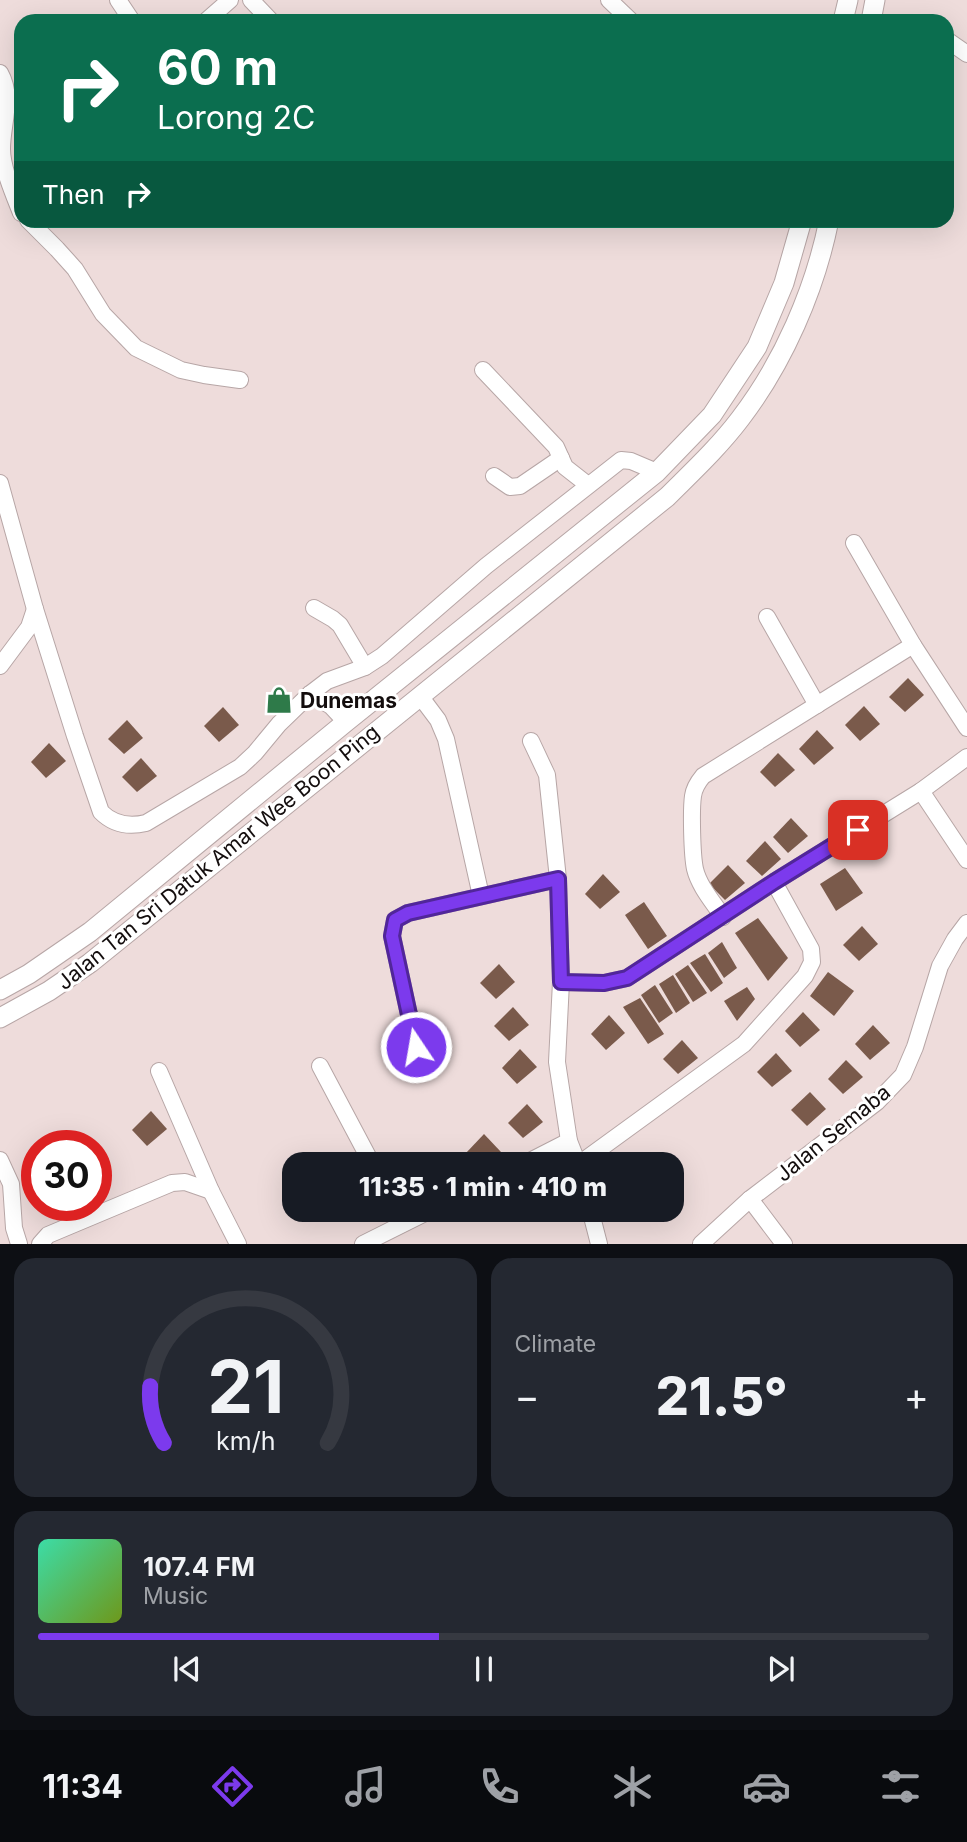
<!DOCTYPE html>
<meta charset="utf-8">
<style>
:root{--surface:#171b24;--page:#242831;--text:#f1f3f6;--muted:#9ea1a6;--line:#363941;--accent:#7c3aed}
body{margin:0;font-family:Inter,sans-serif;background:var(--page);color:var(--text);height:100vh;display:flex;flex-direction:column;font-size:26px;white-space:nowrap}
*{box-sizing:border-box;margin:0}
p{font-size:23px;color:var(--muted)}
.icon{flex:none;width:38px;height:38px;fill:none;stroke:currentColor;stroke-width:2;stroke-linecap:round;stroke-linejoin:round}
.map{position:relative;height:1244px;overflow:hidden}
.panel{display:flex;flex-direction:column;gap:14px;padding:14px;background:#0d0f14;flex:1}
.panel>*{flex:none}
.top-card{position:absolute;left:14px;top:14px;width:940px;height:214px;border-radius:21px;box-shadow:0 7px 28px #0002;background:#0b6e4f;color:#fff;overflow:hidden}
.speed{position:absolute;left:21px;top:1130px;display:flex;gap:14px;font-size:35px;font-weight:700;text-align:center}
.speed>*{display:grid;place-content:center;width:91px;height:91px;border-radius:50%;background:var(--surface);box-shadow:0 7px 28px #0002;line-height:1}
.speed .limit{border:10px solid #d22;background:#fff;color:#111}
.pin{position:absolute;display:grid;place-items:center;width:60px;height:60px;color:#fff;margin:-30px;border-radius:14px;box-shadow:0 4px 10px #0006}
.me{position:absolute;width:77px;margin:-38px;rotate:348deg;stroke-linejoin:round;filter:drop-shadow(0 0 5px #0008)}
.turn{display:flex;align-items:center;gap:24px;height:147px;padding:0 28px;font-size:32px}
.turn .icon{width:91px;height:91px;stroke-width:2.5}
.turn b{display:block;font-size:49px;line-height:60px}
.then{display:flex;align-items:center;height:66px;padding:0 28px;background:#0003;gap:14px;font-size:26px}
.big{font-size:52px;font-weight:800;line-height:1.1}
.panel .tile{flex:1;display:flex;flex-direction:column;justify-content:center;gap:10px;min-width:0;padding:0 24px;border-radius:21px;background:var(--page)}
.panel .dial{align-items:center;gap:0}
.dial svg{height:182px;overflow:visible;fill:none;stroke:var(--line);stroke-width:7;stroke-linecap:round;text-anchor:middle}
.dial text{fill:var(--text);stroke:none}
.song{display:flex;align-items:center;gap:21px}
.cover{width:84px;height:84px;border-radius:10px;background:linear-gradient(135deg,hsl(160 70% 55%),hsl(80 70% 35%))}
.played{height:7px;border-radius:4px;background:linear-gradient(90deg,var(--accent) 45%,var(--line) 45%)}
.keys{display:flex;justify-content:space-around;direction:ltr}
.heat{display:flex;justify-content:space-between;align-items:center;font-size:38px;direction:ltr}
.panel .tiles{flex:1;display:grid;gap:14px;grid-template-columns:1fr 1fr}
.tile:last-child{grid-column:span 2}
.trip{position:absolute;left:282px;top:1152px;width:402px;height:70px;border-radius:21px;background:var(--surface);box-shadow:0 7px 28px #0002;font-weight:800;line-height:70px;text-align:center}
.menu{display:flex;height:112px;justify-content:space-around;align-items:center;background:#090b0e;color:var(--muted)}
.menu .icon{width:49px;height:49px}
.menu .selected{color:var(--accent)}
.menu b{font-size:32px;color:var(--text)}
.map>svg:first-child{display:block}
</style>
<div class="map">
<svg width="967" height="1244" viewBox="0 0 967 1244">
<rect width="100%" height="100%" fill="#eedcdb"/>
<!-- building -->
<g fill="#7a5a4b">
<path d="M 908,678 L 924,695 L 905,712 L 889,697 Z"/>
<path d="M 864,706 L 880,724 L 860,741 L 845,725 Z"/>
<path d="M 223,707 L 239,725 L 219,742 L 204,726 Z"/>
<path d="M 127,720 L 143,738 L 124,754 L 108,739 Z"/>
<path d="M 817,730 L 834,748 L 814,765 L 799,749 Z"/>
<path d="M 49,743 L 66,761 L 46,778 L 31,762 Z"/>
<path d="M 778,753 L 795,770 L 775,787 L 760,772 Z"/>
<path d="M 141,758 L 157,776 L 137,792 L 122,777 Z"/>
<path d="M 791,818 L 808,836 L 788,853 L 773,837 Z"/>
<path d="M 765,841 L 781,859 L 762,876 L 746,861 Z"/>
<path d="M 728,865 L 745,883 L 725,900 L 709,884 Z"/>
<path d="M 845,868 L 863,893 L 836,911 L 820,884 Z"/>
<path d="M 603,874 L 620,892 L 600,909 L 585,894 Z"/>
<path d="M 644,902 L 667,936 L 648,949 L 625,915 Z"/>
<path d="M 758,918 L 788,958 L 768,981 L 735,933 Z"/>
<path d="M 862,926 L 878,944 L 859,961 L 843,945 Z"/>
<path d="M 722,942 L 737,968 L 724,978 L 708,953 Z"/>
<path d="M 705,954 L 723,983 L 711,992 L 690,963 Z"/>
<path d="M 499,964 L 515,982 L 496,999 L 480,983 Z"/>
<path d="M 688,965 L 707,993 L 693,1002 L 675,974 Z"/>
<path d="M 828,972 L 854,991 L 834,1016 L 810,996 Z"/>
<path d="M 673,975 L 690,1003 L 676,1013 L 659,984 Z"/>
<path d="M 655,985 L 673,1013 L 659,1023 L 641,995 Z"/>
<path d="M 747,987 L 755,999 L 737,1021 L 724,1001 Z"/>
<path d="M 640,998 L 664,1034 L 648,1044 L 623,1007 Z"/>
<path d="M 513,1007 L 529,1025 L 509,1041 L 494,1026 Z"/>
<path d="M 803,1012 L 820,1030 L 800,1047 L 785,1031 Z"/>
<path d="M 609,1015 L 625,1033 L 606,1050 L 591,1034 Z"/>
<path d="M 873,1025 L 890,1043 L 870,1060 L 855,1044 Z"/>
<path d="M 682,1040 L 698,1058 L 678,1074 L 663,1059 Z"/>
<path d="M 520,1049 L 537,1067 L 517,1084 L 502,1068 Z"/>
<path d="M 776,1053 L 792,1071 L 772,1087 L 757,1072 Z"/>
<path d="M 846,1060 L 863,1077 L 843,1094 L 828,1079 Z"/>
<path d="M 810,1092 L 826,1109 L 807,1126 L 791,1110 Z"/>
<path d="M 527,1104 L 543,1122 L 523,1138 L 508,1123 Z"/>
<path d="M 151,1111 L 167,1129 L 147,1146 L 132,1130 Z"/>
<path d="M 484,1134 L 501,1152 L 486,1164 L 476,1164 L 466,1153 Z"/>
</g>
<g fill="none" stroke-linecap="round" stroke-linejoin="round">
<defs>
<g id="minor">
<path d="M 118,0 L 132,21"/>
<path d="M 251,0 L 271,21"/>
<path d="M 609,0 L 631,21"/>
<path d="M 206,21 L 230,0"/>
<path d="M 947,40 L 967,54"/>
<path d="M 0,73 C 14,98 2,123 2,149 C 2,168 14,195 21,213"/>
<path d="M 28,220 L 57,249 L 75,269 L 103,314 L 136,348 L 181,370 L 204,375 L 240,380"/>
<path d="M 483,370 L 556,447 L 565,467 L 588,485"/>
<path d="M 494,476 L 510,487 L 520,486 L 561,458"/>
<path d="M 0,483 L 35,609 L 75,736 L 101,812 C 113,824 129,827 146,823 L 240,767 L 255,753 L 279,724 L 310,694 L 327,681 L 365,667 L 382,656 L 486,566 L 621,460 L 631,461 L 657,472"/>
<path d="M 854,543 L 913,645 L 967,728"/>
<path d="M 314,608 L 333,619 L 340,625 L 365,667"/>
<path d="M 767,617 L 817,705"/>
<path d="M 0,666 L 29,627 L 35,609"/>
<path d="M 310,694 L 331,706 L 346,722"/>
<path d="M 420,696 L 438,720 L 446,739 L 481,896"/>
<path d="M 531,741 L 547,775 L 558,879 L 561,982 L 557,1062 L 569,1141 L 578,1164"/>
<path d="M 921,791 L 967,860"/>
<path d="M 723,917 C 713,902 699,886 695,869 C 692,855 691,810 693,796 C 694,788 698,782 703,776 L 913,645"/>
<path d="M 561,982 L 604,983 L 627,978 L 774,882 L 921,791 L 967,757"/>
<path d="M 416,1047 L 392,936 L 395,920 L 408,913 L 558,879"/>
<path d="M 320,1066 L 372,1164"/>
<path d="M 159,1071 L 211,1191 L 238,1244"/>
<path d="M 0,1160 L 11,1184 L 14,1228 L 19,1244"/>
<path d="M 524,1164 L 569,1141"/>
<path d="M 579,1164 L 744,1044 L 805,976 L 812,962 L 811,949 L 774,882"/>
<path d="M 750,1199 L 784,1244"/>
<path d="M 590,1209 L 599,1244"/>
<path d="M 40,1244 L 48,1235 L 172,1183 L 185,1182 L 211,1191"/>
<path d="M 363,1244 L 433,1209"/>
<path d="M 701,1244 L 750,1199 L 877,1102 L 903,1075 L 915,1047 L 940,966 L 955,939 L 967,923"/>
</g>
<g id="major">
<path d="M 843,21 L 848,0"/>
<path d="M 871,21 L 875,0"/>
<path d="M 0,990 L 29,974 L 90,932 L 346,722 L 657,472 L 712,415 L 757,347 L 784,283 L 802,220"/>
<path d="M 0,1018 L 49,991 L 90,963 L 667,497 C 692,472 718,448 740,419 C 783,363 815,290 829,220"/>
</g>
</defs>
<!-- minor casing -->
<use href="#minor" stroke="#b7a6a6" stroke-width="18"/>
<!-- major casing -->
<use href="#major" stroke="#b7a6a6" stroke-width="21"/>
<!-- minor -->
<use href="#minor" stroke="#fff" stroke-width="16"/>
<!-- major -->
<use href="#major" stroke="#fff" stroke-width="19"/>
</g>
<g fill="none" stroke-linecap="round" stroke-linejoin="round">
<defs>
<path id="route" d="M 416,1047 L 392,936 L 395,920 L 408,913 L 558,879 L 561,982 L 604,983 L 627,978 L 774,882 L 858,830"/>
</defs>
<!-- route casing -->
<use href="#route" stroke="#51269a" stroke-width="18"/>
<!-- route -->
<use href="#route" stroke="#7c3aed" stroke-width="12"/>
</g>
<!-- icons -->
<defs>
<symbol id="shop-bare" viewBox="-9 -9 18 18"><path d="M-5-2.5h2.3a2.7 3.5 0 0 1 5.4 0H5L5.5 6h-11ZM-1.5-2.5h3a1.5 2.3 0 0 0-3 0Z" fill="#2e7a49" stroke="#fff" stroke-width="2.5" paint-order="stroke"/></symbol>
</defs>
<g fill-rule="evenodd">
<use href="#shop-bare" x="260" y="681" width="38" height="38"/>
</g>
<g text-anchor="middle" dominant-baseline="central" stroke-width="6" stroke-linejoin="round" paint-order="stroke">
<!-- poi labels -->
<g font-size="21" font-weight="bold" fill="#130d0d" stroke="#fff" text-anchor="start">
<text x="300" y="700">Dunemas</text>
</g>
<!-- street labels -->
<g font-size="21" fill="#130d0d" stroke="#fff">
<text transform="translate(218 857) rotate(-39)">Jalan Tan Sri Datuk Amar Wee Boon Ping</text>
<text transform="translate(833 1133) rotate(-39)">Jalan Semaba</text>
</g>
</g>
</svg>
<div class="speed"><div class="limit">30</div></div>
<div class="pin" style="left:858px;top:830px;background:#d93025"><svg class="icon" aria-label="arrive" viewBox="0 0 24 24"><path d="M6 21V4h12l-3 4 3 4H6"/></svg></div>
<svg class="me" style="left:416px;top:1047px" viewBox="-20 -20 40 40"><circle r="17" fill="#7c3aed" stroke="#fff" stroke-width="3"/><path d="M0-11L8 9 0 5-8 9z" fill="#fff"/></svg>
<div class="trip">11:35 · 1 min · 410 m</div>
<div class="top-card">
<div class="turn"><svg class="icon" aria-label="right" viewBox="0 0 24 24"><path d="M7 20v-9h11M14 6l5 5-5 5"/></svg><div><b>60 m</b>Lorong 2C</div></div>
<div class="then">Then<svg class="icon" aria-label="right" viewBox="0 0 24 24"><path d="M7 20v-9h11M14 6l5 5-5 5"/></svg></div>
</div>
</div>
<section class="panel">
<div class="tiles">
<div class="tile dial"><svg viewBox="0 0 100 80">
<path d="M14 69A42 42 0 1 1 86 69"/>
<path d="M14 69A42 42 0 0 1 8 44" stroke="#7c3aed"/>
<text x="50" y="56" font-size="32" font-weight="700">21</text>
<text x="50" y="72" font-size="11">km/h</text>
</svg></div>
<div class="tile"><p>Climate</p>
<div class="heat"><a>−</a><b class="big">21.5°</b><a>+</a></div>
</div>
<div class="tile">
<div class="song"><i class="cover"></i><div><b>107.4 FM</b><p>Music</p></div></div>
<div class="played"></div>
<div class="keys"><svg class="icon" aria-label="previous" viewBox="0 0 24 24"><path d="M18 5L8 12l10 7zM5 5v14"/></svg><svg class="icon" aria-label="pause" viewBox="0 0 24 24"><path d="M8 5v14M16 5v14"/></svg><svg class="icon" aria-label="next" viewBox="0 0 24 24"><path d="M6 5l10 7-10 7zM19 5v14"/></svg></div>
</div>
</div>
</section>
<nav class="menu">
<b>11:34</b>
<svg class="icon selected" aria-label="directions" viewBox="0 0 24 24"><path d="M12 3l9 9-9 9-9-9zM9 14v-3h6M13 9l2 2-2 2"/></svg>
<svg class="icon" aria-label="music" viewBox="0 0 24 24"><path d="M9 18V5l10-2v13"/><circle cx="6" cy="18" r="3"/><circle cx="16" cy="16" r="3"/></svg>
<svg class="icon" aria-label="phone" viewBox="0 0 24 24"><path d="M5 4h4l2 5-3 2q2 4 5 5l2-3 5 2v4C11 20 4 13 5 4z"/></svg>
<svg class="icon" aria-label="climate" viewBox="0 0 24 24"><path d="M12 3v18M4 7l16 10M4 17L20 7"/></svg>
<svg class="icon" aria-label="car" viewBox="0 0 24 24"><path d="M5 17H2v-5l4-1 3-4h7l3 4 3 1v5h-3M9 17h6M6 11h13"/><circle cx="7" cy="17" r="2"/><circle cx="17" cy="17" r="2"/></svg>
<svg class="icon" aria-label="filters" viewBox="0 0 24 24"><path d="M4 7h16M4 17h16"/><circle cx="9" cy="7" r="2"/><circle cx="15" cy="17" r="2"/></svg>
</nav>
